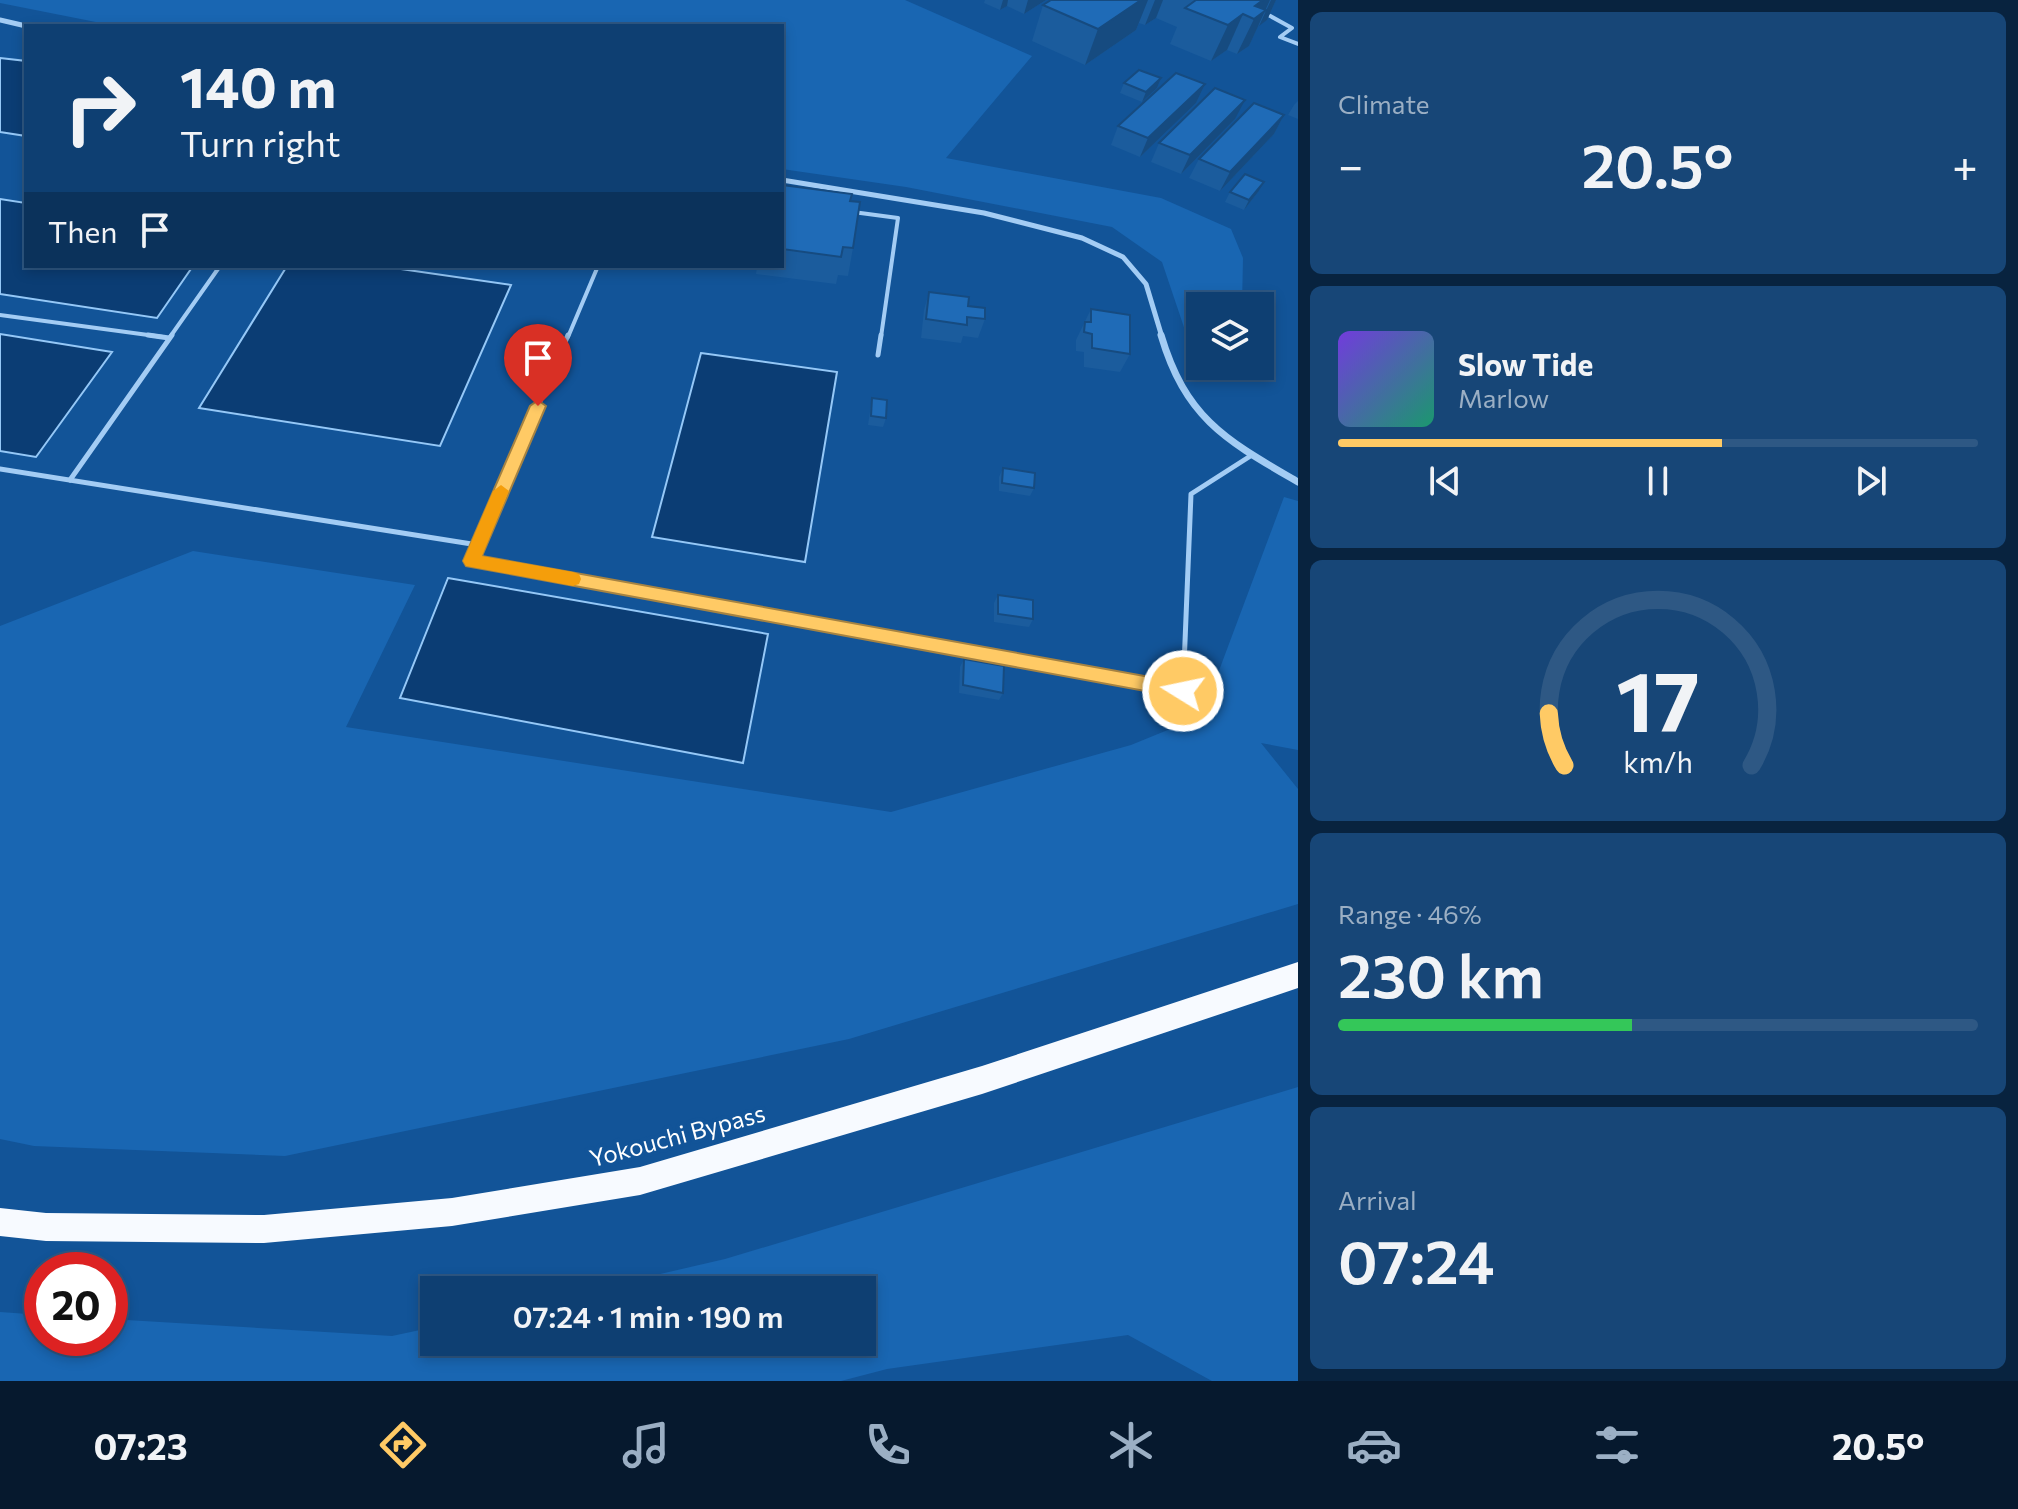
<!DOCTYPE html>
<meta charset="utf-8">
<style>
:root{--surface:#0e3f72;--page:#174677;--text:#f1f3f6;--muted:#9bafc4;--line:#2e5884;--accent:#ffca65}
body{margin:0;font-family:Commissioner,sans-serif;background:var(--page);color:var(--text);height:100vh;display:flex;flex-direction:column;font-size:30px;white-space:nowrap}
*{box-sizing:border-box;margin:0}
p{font-size:26px;color:var(--muted)}
.icon{flex:none;width:44px;height:44px;fill:none;stroke:currentColor;stroke-width:2;stroke-linecap:round;stroke-linejoin:round}
.map{position:relative;flex:1;overflow:hidden}
.sheet{display:flex;flex-direction:column;gap:12px;padding:12px;background:#08233f;width:720px}
.sheet>*{flex:none}
.banner{position:absolute;left:24px;top:24px;width:760px;height:244px;border-radius:0px;box-shadow:0 4px 12px #0003,0 0 0 2px var(--line);background:#0e3f72;color:var(--text);overflow:hidden}
.tools{position:absolute;left:1186px;top:292px;display:grid;gap:16px}
.tools a{display:grid;place-items:center;width:88px;height:88px;border-radius:0px;background:var(--surface);box-shadow:0 4px 12px #0003,0 0 0 2px var(--line);font-size:40px}
.speed{position:absolute;left:24px;top:1252px;display:flex;gap:16px;font-size:40px;font-weight:700;text-align:center}
.speed>*{display:grid;place-content:center;width:104px;height:104px;border-radius:50%;background:var(--surface);box-shadow:0 4px 12px #0003,0 0 0 2px var(--line);line-height:1}
.speed .limit{border:12px solid #d22;background:#fff;color:#111}
.pin{position:absolute;display:grid;place-items:center;width:68px;height:68px;color:#fff;margin:-82px -34px;border-radius:50% 50% 50% 0;rotate:-45deg;box-shadow:0 0 8px #0007}
.pin .icon{rotate:45deg}
.me{position:absolute;width:88px;margin:-44px;rotate:280deg;stroke-linejoin:round;filter:drop-shadow(0 0 6px #0008)}
.turn{display:flex;align-items:center;gap:28px;height:168px;padding:0 24px;font-size:36px}
.turn .icon{width:104px;height:104px;stroke-width:2.5}
.turn b{display:block;font-size:56px;line-height:68px}
.then{display:flex;align-items:center;height:76px;padding:0 24px;background:#0003;gap:16px;font-size:30px}
.big{font-size:60px;font-weight:600;line-height:1.1}
.sheet .tile{flex:1;display:flex;flex-direction:column;justify-content:center;gap:12px;min-width:0;padding:0 28px;border-radius:12px;background:var(--page)}
.sheet .dial{align-items:center;gap:0}
.dial svg{height:208px;overflow:visible;fill:none;stroke:var(--line);stroke-width:7;stroke-linecap:round;text-anchor:middle}
.dial text{fill:var(--text);stroke:none}
.song{display:flex;align-items:center;gap:24px}
.cover{width:96px;height:96px;border-radius:12px;background:linear-gradient(135deg,hsl(260 70% 55%),hsl(160 70% 35%))}
.played{height:8px;border-radius:4px;background:linear-gradient(90deg,var(--accent) 60%,var(--line) 60%)}
.keys{display:flex;justify-content:space-around;direction:ltr}
.heat{display:flex;justify-content:space-between;align-items:center;font-size:44px;direction:ltr}
.charge{height:12px;border-radius:6px;background:linear-gradient(90deg,#34c759 46%,var(--line) 0)}
.trip{position:absolute;left:420px;top:1276px;width:456px;height:80px;border-radius:0px;background:var(--surface);box-shadow:0 4px 12px #0003,0 0 0 2px var(--line);font-weight:600;line-height:80px;text-align:center}
.tab-bar{display:flex;height:128px;justify-content:space-around;align-items:center;background:#06192e;color:var(--muted)}
.tab-bar .icon{width:56px;height:56px}
.tab-bar .active{color:var(--accent)}
.tab-bar b{font-size:36px;color:var(--text)}
main{display:flex;flex:1;min-height:0}
.map>svg:first-child{display:block}
</style>
<main>
<div class="map">
<svg width="1298" height="1381" viewBox="0 0 1298 1381">
<rect width="100%" height="100%" fill="#125498"/>
<!-- green -->
<g fill="#1966b2">
<path d="M 0,0 L 905,0 L 1032,56 L 946,158 L 1161,198 L 1231,229 L 1243,258 L 1242,306 L 1200,306 L 1200,366 L 1241,366 L 1241,371 L 1223,382 L 1198,369 L 1162,262 L 1112,227 L 906,187 L 782,169 L 782,26 L 116,26 L 0,3 Z"/>
<path d="M 1284,497 L 1298,501 L 1298,750 L 1261,743 L 1298,789 L 1298,904 L 849,1039 L 285,1156 L 34,1146 L 0,1139 L 0,626 L 193,551 L 415,585 L 346,727 L 891,812 L 1131,745 L 1202,716 Z"/>
<path d="M 1298,1087 L 1298,1381 L 1212,1381 L 1128,1335 L 887,1369 L 841,1381 L 0,1381 L 0,1312 L 42,1315 L 42,1338 L 110,1338 L 110,1319 L 392,1336 L 434,1327 L 434,1342 L 862,1342 L 862,1290 L 591,1290 L 725,1259 Z"/>
</g>
<!-- water -->
<g fill="#0b3d74" stroke="#95c8f7" stroke-width="2">
<path d="M 0,58 L 26,61 L 26,136 L 0,132 Z"/>
<path d="M 0,199 L 26,203 L 26,266 L 193,266 L 157,318 L 0,294 Z"/>
<path d="M 287,266 L 380,266 L 511,285 L 440,446 L 199,408 Z"/>
<path d="M 0,334 L 112,352 L 36,457 L 0,451 Z"/>
<path d="M 701,353 L 837,372 L 805,562 L 652,537 Z"/>
<path d="M 448,578 L 768,634 L 743,763 L 400,698 Z"/>
</g>
<g fill="none" stroke-linecap="round" stroke-linejoin="round">
<!-- service-far1 -->
<g stroke="#a3ccf4" stroke-width="4">
<path d="M 1263,12 L 1292,28 L 1280,37 L 1298,44"/>
<path d="M 853,212 L 898,218 L 881,337"/>
<path d="M 0,315 L 163,337"/>
<path d="M 170,337 L 220,266"/>
<path d="M 568,337 L 598,266"/>
</g>
<!-- service -->
<g stroke="#a3ccf4" stroke-width="5">
<path d="M 148,335 L 169,338"/>
<path d="M 568,335 L 472,561 L 1183,691 L 1191,494 L 1252,455"/>
<path d="M 878,355 L 881,335"/>
<path d="M 0,469 L 478,545"/>
<path d="M 70,480 L 172,335"/>
</g>
<!-- minor-far1 -->
<g stroke="#a3ccf4" stroke-width="5">
<path d="M 0,20 L 26,26"/>
<path d="M 782,180 L 984,213 L 1082,238 L 1123,257 L 1146,284 L 1162,337"/>
</g>
<!-- minor -->
<path stroke="#a3ccf4" stroke-width="7" d="M 1161,335 C 1186,419 1226,440 1298,482"/>
<!-- trunk -->
<path fill="#f7faff" fill-rule="evenodd" d="M 1298,962 L 1298,988 L 982,1094 L 640,1195 L 452,1226 L 264,1243 L 46,1241 L 0,1236 L 0,1208 L 46,1213 L 264,1215 L 452,1198 L 640,1167 L 982,1066 Z"/>
</g>
<!-- wall -->
<g fill="#1b5c9d">
<path d="M 985,0 L 1046,0 L 1024,14 L 1007,6 L 1000,10 L 984,3 Z"/>
<path d="M 1051,0 L 1276,0 L 1267,20 L 1258,26 L 1249,46 L 1237,54 L 1227,50 L 1211,61 L 1170,44 L 1177,27 L 1156,18 L 1145,25 L 1139,23 L 1136,30 L 1085,65 L 1032,41 L 1043,5 Z"/>
<path d="M 1161,78 L 1157,88 L 1142,102 L 1120,93 L 1124,83 Z"/>
<path d="M 1205,84 L 1196,103 L 1140,157 L 1111,145 L 1118,126 Z"/>
<path d="M 1298,101 L 1298,119 L 1288,115 L 1294,105 Z"/>
<path d="M 1284,115 L 1274,134 L 1220,191 L 1189,178 L 1199,159 Z"/>
<path d="M 1235,119 L 1181,174 L 1151,162 L 1159,143 Z"/>
<path d="M 782,185 L 851,201 L 853,248 L 848,276 L 838,275 L 836,284 L 756,274 L 757,266 L 782,266 Z"/>
<path d="M 1230,192 L 1258,192 L 1244,210 L 1225,202 Z"/>
<path d="M 929,292 L 968,306 L 985,319 L 978,338 L 963,336 L 961,343 L 921,338 L 924,310 Z"/>
<path d="M 1091,309 L 1130,354 L 1120,372 L 1084,367 L 1084,352 L 1076,351 L 1076,340 Z"/>
<path d="M 872,398 L 886,418 L 883,427 L 868,425 Z"/>
<path d="M 1003,468 L 1034,488 L 1030,496 L 999,491 L 999,477 Z"/>
<path d="M 998,595 L 1033,619 L 1029,627 L 994,622 L 994,603 Z"/>
<path d="M 964,659 L 1003,693 L 999,700 L 959,693 L 960,667 Z"/>
</g>
<!-- shaded-wall -->
<g fill="#164b80">
<path d="M 1003,0 L 1008,0 L 1007,6 L 1000,10 Z"/>
<path d="M 1028,0 L 1046,0 L 1024,14 Z"/>
<path d="M 1141,0 L 1148,0 L 1136,30 L 1085,65 L 1098,29 Z"/>
<path d="M 1155,0 L 1163,0 L 1156,18 L 1145,25 Z"/>
<path d="M 1263,0 L 1270,0 L 1249,46 L 1237,54 L 1254,19 L 1255,6 Z"/>
<path d="M 1271,0 L 1276,0 L 1267,20 L 1259,26 Z"/>
<path d="M 1243,14 L 1227,50 L 1211,61 L 1228,25 Z"/>
<path d="M 1161,78 L 1157,88 L 1142,102 L 1146,92 Z"/>
<path d="M 1205,84 L 1196,103 L 1140,157 L 1148,138 Z"/>
<path d="M 1245,100 L 1235,119 L 1181,174 L 1190,155 Z"/>
<path d="M 1284,115 L 1274,134 L 1220,191 L 1230,172 Z"/>
<path d="M 1264,182 L 1258,192 L 1244,210 L 1249,200 Z"/>
</g>
<!-- building -->
<g fill="#1f6bb7" stroke="#164b80" stroke-width="2">
<path d="M 1051,0 L 1141,0 L 1098,29 L 1043,5 Z"/>
<path d="M 1196,0 L 1263,0 L 1255,6 L 1266,10 L 1254,19 L 1243,14 L 1228,25 L 1185,8 Z"/>
<path d="M 1139,70 L 1161,78 L 1146,92 L 1124,83 Z"/>
<path d="M 1176,73 L 1205,84 L 1148,138 L 1118,126 Z"/>
<path d="M 1215,88 L 1245,100 L 1190,155 L 1159,143 Z"/>
<path d="M 1254,103 L 1284,115 L 1230,172 L 1199,159 Z"/>
<path d="M 1245,174 L 1264,182 L 1249,200 L 1230,192 Z"/>
<path d="M 782,185 L 852,194 L 850,201 L 860,202 L 853,248 L 843,247 L 841,257 L 782,249 Z"/>
<path d="M 929,292 L 969,297 L 968,306 L 985,308 L 985,319 L 967,317 L 967,325 L 926,319 Z"/>
<path d="M 1091,309 L 1130,315 L 1130,354 L 1092,348 L 1092,334 L 1084,332 L 1085,322 L 1091,322 Z"/>
<path d="M 872,398 L 887,400 L 886,418 L 871,416 Z"/>
<path d="M 1003,468 L 1035,473 L 1034,488 L 1002,483 Z"/>
<path d="M 998,595 L 1033,600 L 1033,619 L 998,614 Z"/>
<path d="M 964,659 L 1004,666 L 1003,693 L 963,685 Z"/>
</g>
<!-- route -->
<path fill="#ffca65" stroke="#a68342" stroke-width="2" d="M 538,400 L 546,406 L 482,556 L 1183,683 L 1189,685 L 1192,691 L 1189,696 L 1183,698 L 466,566 L 463,561 L 530,406 Z"/>
<!-- slow -->
<path fill="#f59e0b" d="M 501,485 L 509,491 L 482,556 L 573,572 L 579,574 L 581,579 L 579,584 L 573,586 L 466,566 L 463,561 L 493,491 Z"/>
<g text-anchor="middle" dominant-baseline="central" stroke-width="8" stroke-linejoin="round" paint-order="stroke">
<!-- near-street labels -->
<g font-size="24" fill="#fff" stroke="#125498">
<text transform="translate(677 1135) rotate(-15)">Yokouchi Bypass</text>
</g>
</g>
</svg>
<div class="tools">
<a><svg class="icon" aria-label="layers" viewBox="0 0 24 24"><path d="M12 4l9 5-9 5-9-5zM3 14l9 5 9-5"/></svg></a>
</div>
<div class="speed"><div class="limit">20</div></div>
<div class="pin" style="left:538px;top:406px;background:#d93025"><svg class="icon" aria-label="arrive" viewBox="0 0 24 24"><path d="M6 21V4h12l-3 4 3 4H6"/></svg></div>
<svg class="me" style="left:1183px;top:691px" viewBox="-20 -20 40 40"><circle r="17" fill="#ffca65" stroke="#fff" stroke-width="3"/><path d="M0-11L8 9 0 5-8 9z" fill="#fff"/></svg>
<div class="trip">07:24 · 1 min · 190 m</div>
<div class="banner">
<div class="turn"><svg class="icon" aria-label="right" viewBox="0 0 24 24"><path d="M7 20v-9h11M14 6l5 5-5 5"/></svg><div><b>140 m</b>Turn right</div></div>
<div class="then">Then<svg class="icon" aria-label="arrive" viewBox="0 0 24 24"><path d="M6 21V4h12l-3 4 3 4H6"/></svg></div>
</div>
</div>
<section class="sheet">
<div class="tile"><p>Climate</p>
<div class="heat"><a>−</a><b class="big">20.5°</b><a>+</a></div>
</div>
<div class="tile">
<div class="song"><i class="cover"></i><div><b>Slow Tide</b><p>Marlow</p></div></div>
<div class="played"></div>
<div class="keys"><svg class="icon" aria-label="previous" viewBox="0 0 24 24"><path d="M18 5L8 12l10 7zM5 5v14"/></svg><svg class="icon" aria-label="pause" viewBox="0 0 24 24"><path d="M8 5v14M16 5v14"/></svg><svg class="icon" aria-label="next" viewBox="0 0 24 24"><path d="M6 5l10 7-10 7zM19 5v14"/></svg></div>
</div>
<div class="tile dial"><svg viewBox="0 0 100 80">
<path d="M14 69A42 42 0 1 1 86 69"/>
<path d="M14 69A42 42 0 0 1 8 49" stroke="#ffca65"/>
<text x="50" y="56" font-size="32" font-weight="700">17</text>
<text x="50" y="72" font-size="11">km/h</text>
</svg></div>
<div class="tile"><p>Range · 46%</p><b class="big">230 km</b><div class="charge"></div></div>
<div class="tile"><p>Arrival</p><b class="big">07:24</b></div>
</section>
</main>
<nav class="tab-bar">
<b>07:23</b>
<svg class="icon active" aria-label="directions" viewBox="0 0 24 24"><path d="M12 3l9 9-9 9-9-9zM9 14v-3h6M13 9l2 2-2 2"/></svg>
<svg class="icon" aria-label="music" viewBox="0 0 24 24"><path d="M9 18V5l10-2v13"/><circle cx="6" cy="18" r="3"/><circle cx="16" cy="16" r="3"/></svg>
<svg class="icon" aria-label="phone" viewBox="0 0 24 24"><path d="M5 4h4l2 5-3 2q2 4 5 5l2-3 5 2v4C11 20 4 13 5 4z"/></svg>
<svg class="icon" aria-label="climate" viewBox="0 0 24 24"><path d="M12 3v18M4 7l16 10M4 17L20 7"/></svg>
<svg class="icon" aria-label="car" viewBox="0 0 24 24"><path d="M5 17H2v-5l4-1 3-4h7l3 4 3 1v5h-3M9 17h6M6 11h13"/><circle cx="7" cy="17" r="2"/><circle cx="17" cy="17" r="2"/></svg>
<svg class="icon" aria-label="filters" viewBox="0 0 24 24"><path d="M4 7h16M4 17h16"/><circle cx="9" cy="7" r="2"/><circle cx="15" cy="17" r="2"/></svg>
<b>20.5°</b>
</nav>
